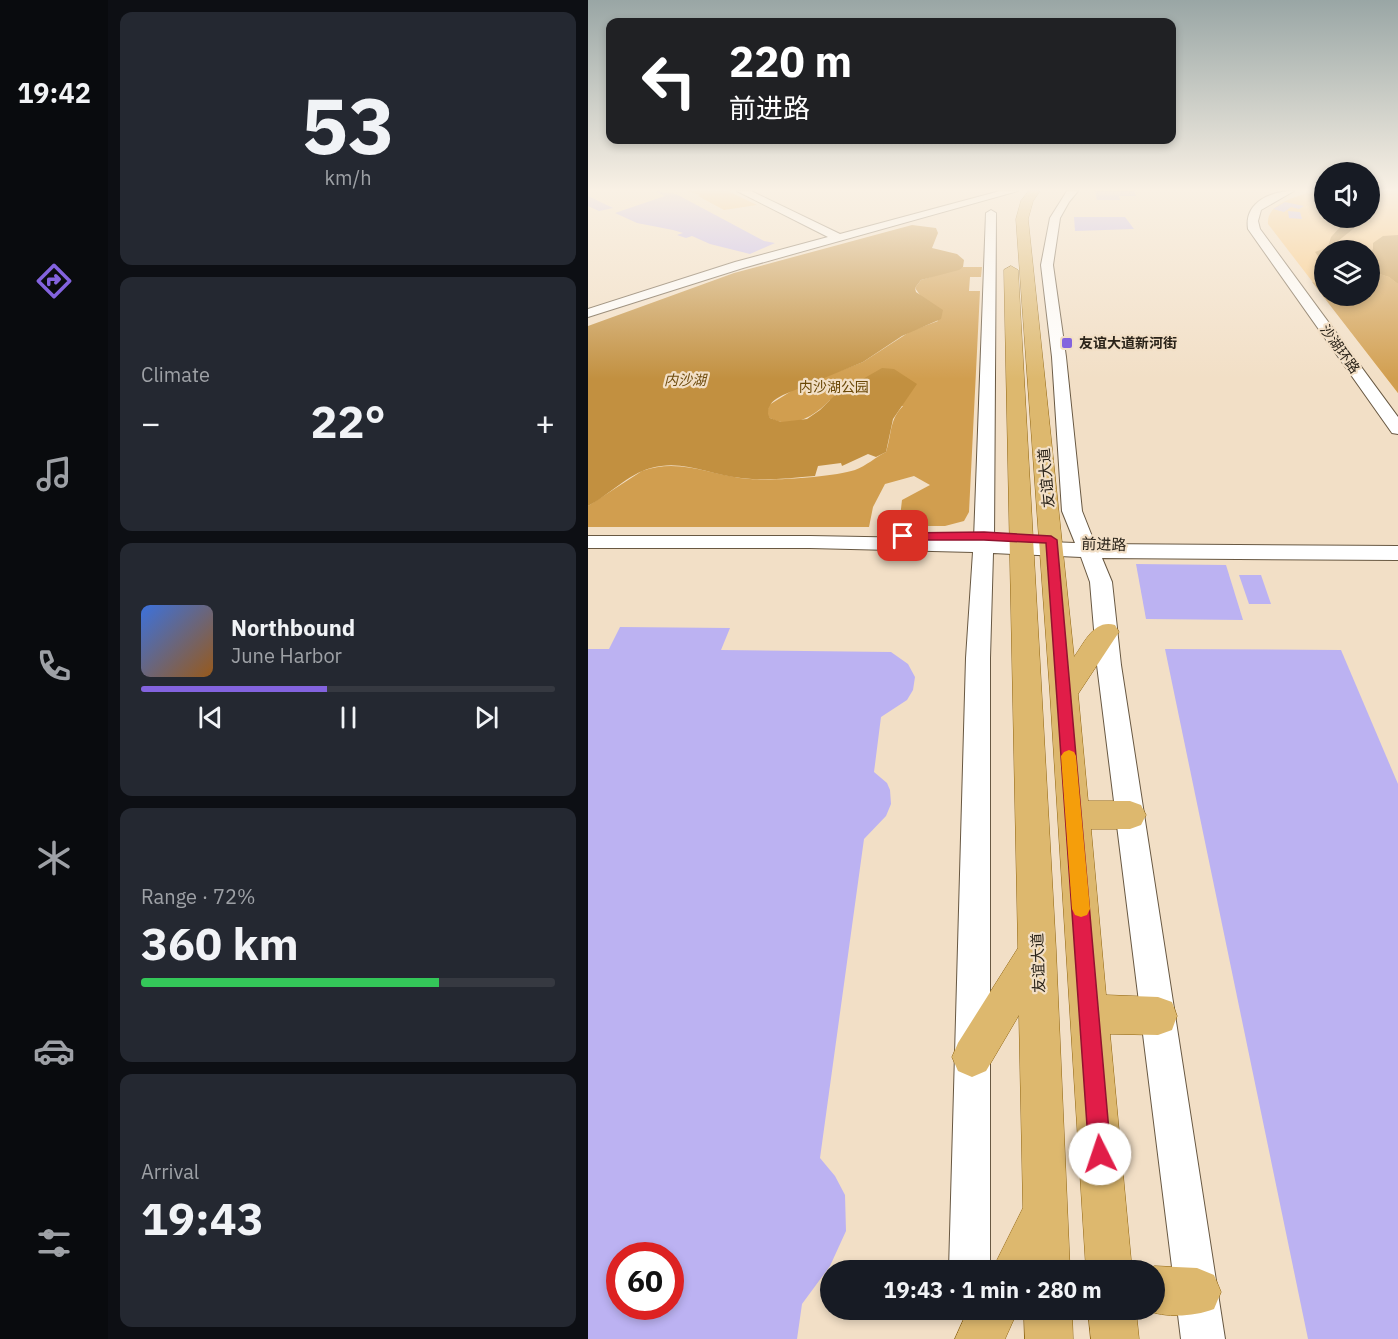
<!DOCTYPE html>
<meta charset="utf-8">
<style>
:root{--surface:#171b24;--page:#242831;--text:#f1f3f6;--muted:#9ea1a6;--line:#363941;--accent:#8363de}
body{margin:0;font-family:"IBM Plex Sans","Noto Sans SC",sans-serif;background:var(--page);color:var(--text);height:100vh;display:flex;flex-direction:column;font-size:22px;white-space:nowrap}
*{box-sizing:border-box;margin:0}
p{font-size:20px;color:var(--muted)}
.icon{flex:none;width:33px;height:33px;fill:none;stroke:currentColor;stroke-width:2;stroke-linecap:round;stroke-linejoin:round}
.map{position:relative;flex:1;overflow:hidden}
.details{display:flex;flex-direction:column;gap:12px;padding:12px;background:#0d0f14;width:480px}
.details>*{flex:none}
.hud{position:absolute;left:18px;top:18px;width:570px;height:126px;border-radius:12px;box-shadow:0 3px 9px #0003;background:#202124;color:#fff;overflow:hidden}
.controls{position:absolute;left:726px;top:162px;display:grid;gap:12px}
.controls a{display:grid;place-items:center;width:66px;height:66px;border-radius:50%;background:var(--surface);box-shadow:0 3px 9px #0003;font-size:30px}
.speed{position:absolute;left:18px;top:1242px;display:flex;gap:12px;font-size:30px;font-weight:700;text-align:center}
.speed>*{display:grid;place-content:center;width:78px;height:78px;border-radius:50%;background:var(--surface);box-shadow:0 3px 9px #0003;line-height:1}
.speed .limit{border:9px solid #d22;background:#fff;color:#111}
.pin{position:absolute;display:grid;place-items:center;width:51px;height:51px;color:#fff;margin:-26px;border-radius:12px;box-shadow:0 3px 9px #0006}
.me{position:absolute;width:66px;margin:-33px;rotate:356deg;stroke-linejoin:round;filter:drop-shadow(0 0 4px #0008)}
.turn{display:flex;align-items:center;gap:21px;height:126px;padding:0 24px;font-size:27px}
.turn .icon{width:78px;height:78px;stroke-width:2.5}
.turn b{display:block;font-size:42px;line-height:51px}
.big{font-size:45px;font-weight:800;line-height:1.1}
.details .widget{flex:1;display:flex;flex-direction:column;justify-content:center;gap:9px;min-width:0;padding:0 21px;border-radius:12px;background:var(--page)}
.details .dial{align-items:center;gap:0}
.dial b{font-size:78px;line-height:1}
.song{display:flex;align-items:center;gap:18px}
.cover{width:72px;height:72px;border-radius:9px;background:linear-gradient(135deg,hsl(220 70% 55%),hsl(30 70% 35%))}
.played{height:6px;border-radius:3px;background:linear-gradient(90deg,var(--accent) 45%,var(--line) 45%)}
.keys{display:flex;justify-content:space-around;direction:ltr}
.heat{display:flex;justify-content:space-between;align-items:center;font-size:33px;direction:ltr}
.charge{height:9px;border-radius:4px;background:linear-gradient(90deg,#34c759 72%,var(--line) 0)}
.trip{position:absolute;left:232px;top:1260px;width:345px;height:60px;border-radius:30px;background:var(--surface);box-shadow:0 3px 9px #0003;font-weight:800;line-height:60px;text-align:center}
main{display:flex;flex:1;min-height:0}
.dock{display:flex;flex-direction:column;width:108px;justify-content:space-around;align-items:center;background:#090b0e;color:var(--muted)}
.dock .icon{width:42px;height:42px}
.dock .on{color:var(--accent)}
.dock b{font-size:27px;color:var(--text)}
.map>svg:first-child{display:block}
</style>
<main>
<nav class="dock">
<b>19:42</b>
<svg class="icon on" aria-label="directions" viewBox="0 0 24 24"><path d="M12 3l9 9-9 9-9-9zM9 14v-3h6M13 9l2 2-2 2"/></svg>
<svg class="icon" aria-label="music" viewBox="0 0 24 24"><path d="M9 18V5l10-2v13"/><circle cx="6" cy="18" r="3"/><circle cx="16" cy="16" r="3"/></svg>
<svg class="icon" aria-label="phone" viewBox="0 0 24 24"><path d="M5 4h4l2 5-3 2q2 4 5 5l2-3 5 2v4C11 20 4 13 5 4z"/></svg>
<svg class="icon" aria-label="climate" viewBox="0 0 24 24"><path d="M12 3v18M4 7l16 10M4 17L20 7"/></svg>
<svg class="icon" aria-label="car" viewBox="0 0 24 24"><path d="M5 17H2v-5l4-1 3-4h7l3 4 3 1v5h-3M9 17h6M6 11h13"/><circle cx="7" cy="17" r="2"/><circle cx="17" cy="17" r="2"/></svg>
<svg class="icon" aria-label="filters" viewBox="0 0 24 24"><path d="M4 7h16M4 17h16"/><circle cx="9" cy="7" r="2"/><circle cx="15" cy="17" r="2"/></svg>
</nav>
<section class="details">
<div class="widget dial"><b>53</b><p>km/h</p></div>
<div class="widget"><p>Climate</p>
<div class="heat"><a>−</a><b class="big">22°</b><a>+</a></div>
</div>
<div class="widget">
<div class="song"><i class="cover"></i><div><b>Northbound</b><p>June Harbor</p></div></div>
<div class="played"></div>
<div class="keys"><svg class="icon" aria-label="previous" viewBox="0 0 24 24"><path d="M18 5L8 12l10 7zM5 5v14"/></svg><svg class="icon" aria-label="pause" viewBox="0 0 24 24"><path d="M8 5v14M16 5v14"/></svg><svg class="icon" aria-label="next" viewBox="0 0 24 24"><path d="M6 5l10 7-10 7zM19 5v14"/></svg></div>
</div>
<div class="widget"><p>Range · 72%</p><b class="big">360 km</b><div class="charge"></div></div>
<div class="widget"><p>Arrival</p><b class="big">19:43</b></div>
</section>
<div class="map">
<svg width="810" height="1339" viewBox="0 0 810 1339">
<rect width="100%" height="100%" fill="#f2dfc6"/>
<!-- green -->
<g fill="#f9c476" fill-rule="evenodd">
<path d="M 99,191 L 140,191 L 169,205 L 136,210 L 110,196 L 112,195 Z"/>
<path d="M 725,191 L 736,191 L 736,218 L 782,218 L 782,191 L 810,191 L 810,393 L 680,224 C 678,203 709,197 725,191 ZM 736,250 L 782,250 L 782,296 L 736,296 Z"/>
</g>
<!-- forest -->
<g fill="#d19e4f">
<path d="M 375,267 L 394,267 L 393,277 L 382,277 L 381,291 L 392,291 L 381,512 L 376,521 L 357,526 L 311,526 L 314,500 L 342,485 L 326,476 L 297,484 L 285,507 L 281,527 L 0,527 L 0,506 L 54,471 C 92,457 124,476 162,479 C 185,481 245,477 267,470 C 278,466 288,457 298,452 C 304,434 301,420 315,406 L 242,400 C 227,416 204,430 182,418 L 179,414 L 181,405 L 210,387 L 275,362 L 323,331 L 350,321 L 327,288 L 333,280 Z"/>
<path d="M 782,271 L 801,277 L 810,284 L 810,393 L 724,282 L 736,285 L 736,296 L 782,296 Z"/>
</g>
<!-- water -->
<g fill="#c29040">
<path d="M 754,218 L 763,218 L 770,222 L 770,225 L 750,241 L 759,250 L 736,250 L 736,264 L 727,252 L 740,247 L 743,237 L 755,224 Z"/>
<path d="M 324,225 L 348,228 L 350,233 L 344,248 L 369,254 L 376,260 L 375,267 L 371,270 L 333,280 L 327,288 L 328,292 L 355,310 L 353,319 L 314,336 L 275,362 L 195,395 C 186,400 180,403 180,414 L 182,418 L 193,422 L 219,419 L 232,410 L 247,395 L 294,368 L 306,369 L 329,384 L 305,419 L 298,452 L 288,457 L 280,454 L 254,466 L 253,463 L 230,466 L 227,476 C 203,478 177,481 153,478 C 122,475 95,459 63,468 C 40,474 21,495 0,506 L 0,326 L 146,273 Z"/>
<path d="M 810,235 L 810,284 L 801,277 L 782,271 L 782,252 L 785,249 L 785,243 L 795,236 Z"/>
</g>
<!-- building -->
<g fill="#bcb2f2" fill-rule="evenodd">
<path d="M 67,191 L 88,194 L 176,241 L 187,243 L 162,254 L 122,244 L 104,236 L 98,238 L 89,235 L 95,233 L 85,230 L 49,223 L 27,213 L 77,196 Z"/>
<path d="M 507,191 L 546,191 L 548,196 L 531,196 L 532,200 L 509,200 Z"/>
<path d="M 0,196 L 25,208 L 11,211 L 0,206 Z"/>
<path d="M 697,202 L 716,206 L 711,209 L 703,207 L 696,212 L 685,209 Z"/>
<path d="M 700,211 L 712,212 L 714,219 L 701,218 Z"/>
<path d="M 486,217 L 537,217 L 546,229 L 487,231 Z"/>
<path d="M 548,564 L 638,565 L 655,620 L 558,619 Z"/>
<path d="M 651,575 L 673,575 L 683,604 L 661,604 Z"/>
<path d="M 32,627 L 142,628 L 133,650 L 303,652 L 320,664 L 327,677 L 325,690 L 319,700 L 293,717 L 286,772 L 299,783 L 302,790 L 303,804 L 298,816 L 276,839 L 232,1158 L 247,1176 L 257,1195 L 258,1231 L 242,1266 L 214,1304 L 209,1339 L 0,1339 L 0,649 L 21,649 ZM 32,1256 L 82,1256 L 82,1306 L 32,1306 Z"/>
<path d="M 577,649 L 753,650 L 810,784 L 810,1339 L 720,1339 Z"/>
</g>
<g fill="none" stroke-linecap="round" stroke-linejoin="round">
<defs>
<g id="secondary">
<path d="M 149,191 L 163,191 L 252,234 L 412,191 L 430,191 L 155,268 L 0,317 L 0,309 L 147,262 L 240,237 Z"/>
<path d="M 479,191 L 490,191 L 481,202 L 472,218 L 465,265 L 478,357 L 494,511 L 507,544 L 810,546 L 810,560 L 514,558 L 524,582 L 533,665 L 637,1339 L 593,1339 L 509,665 L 502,582 L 493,557 L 405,553 L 402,658 L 402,1270 L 361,1270 L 378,658 L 385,552 L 222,548 L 0,548 L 0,536 L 222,536 L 386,539 L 398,213 L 403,210 L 408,213 L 406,540 L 487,543 L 474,511 L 464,357 L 453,265 L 462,218 Z"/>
<path d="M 706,191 L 673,210 L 670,221 L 672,229 L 810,417 L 810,434 L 804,433 L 660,229 C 656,202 683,191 706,191 Z"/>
</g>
<g id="primary">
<path d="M 441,191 L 452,191 L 445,201 L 440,219 L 486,657 C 497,642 506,619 527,625 L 531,632 L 490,694 L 500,801 L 542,801 L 553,805 L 558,815 L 553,825 L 542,829 L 503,829 L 518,995 L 570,997 L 584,1002 L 589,1016 L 584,1030 L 570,1035 L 522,1034 L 544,1270 L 498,1270 L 462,693 L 428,219 L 433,201 Z"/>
<path d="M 423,266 L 430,270 L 468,950 L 482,1270 L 404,1270 L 435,1208 L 431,1015 L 398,1071 L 384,1077 L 370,1071 L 364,1057 L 370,1043 L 430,948 L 416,270 Z"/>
<path d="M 567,1266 L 609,1268 L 626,1275 L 633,1292 L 626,1309 C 605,1317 578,1318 557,1310 L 567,1310 L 567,1270 L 557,1270 Z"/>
<path d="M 380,1310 L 430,1310 L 417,1339 L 367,1339 Z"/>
<path d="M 436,1310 L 484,1310 L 485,1339 L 437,1339 Z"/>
<path d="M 500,1310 L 548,1310 L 551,1339 L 503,1339 Z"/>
</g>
</defs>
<!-- secondary casing -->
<use href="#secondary" stroke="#685842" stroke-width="2"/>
<!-- primary casing -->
<use href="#primary" stroke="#906511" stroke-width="1"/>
<!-- secondary -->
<use href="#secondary" fill="#fff" fill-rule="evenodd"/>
<!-- primary -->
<use href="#primary" fill="#ddb86e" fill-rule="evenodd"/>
</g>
<!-- sky -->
<linearGradient id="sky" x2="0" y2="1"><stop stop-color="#99a6a5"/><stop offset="0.5" stop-color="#f9f1e5"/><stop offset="1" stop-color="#f9f1e5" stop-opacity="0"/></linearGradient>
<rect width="810" height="379" fill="url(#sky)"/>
<!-- route -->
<path fill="#e11d48" stroke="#92132f" stroke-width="1.5" d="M 396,532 L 463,536 L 469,540 L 523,1154 L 520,1162 L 512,1165 L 504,1162 L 501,1154 L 458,543 L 396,540 L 315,540 L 309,536 L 315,533 Z"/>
<!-- slow -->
<path fill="#f59e0b" d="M 481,750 L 486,752 L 488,756 L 502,909 L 499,915 L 493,917 L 487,915 L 484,909 L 473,756 L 476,752 Z"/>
<!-- markers -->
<rect fill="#8363de" stroke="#f2dfc6" stroke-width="2" x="473" y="337" width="12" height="12" rx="3"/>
<g text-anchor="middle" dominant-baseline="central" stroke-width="4.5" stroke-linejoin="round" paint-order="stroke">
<!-- far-poi labels -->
<g font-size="14" font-weight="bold" fill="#2a2319" stroke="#f2dfc6" text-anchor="start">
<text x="491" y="343">友谊大道新河街</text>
</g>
<!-- far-street labels -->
<g font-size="14" fill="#2a2319" stroke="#f2dfc6">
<text transform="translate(752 349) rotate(54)">沙湖环路</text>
</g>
<!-- far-water labels -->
<g font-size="14" font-style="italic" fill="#6e4b0d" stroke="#f2dfc6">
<text x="97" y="380">内沙湖</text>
</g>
<!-- far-park labels -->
<g font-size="14" fill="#6a4807" stroke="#f2dfc6">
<text x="246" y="387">内沙湖公园</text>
</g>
<!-- street labels -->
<g font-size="15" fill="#2a2319" stroke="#f2dfc6">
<text transform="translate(458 478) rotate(-95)">友谊大道</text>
<text transform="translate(516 544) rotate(2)">前进路</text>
<text transform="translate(450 963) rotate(-92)">友谊大道</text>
</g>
</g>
</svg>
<div class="controls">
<a><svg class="icon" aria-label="sound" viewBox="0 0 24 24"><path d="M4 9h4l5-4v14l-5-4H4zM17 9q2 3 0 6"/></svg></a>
<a><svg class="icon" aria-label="layers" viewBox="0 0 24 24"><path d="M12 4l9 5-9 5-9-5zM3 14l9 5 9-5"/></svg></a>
</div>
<div class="speed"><div class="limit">60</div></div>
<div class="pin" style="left:315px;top:536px;background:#d93025"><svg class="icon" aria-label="arrive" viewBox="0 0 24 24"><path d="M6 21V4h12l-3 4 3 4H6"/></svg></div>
<svg class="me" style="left:512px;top:1154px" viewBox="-20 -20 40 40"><circle r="19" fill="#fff"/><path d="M0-13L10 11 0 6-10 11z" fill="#e11d48"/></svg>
<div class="trip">19:43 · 1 min · 280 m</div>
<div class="hud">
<div class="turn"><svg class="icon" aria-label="left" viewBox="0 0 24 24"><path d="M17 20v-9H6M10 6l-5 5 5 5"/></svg><div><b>220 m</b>前进路</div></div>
</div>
</div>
</main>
